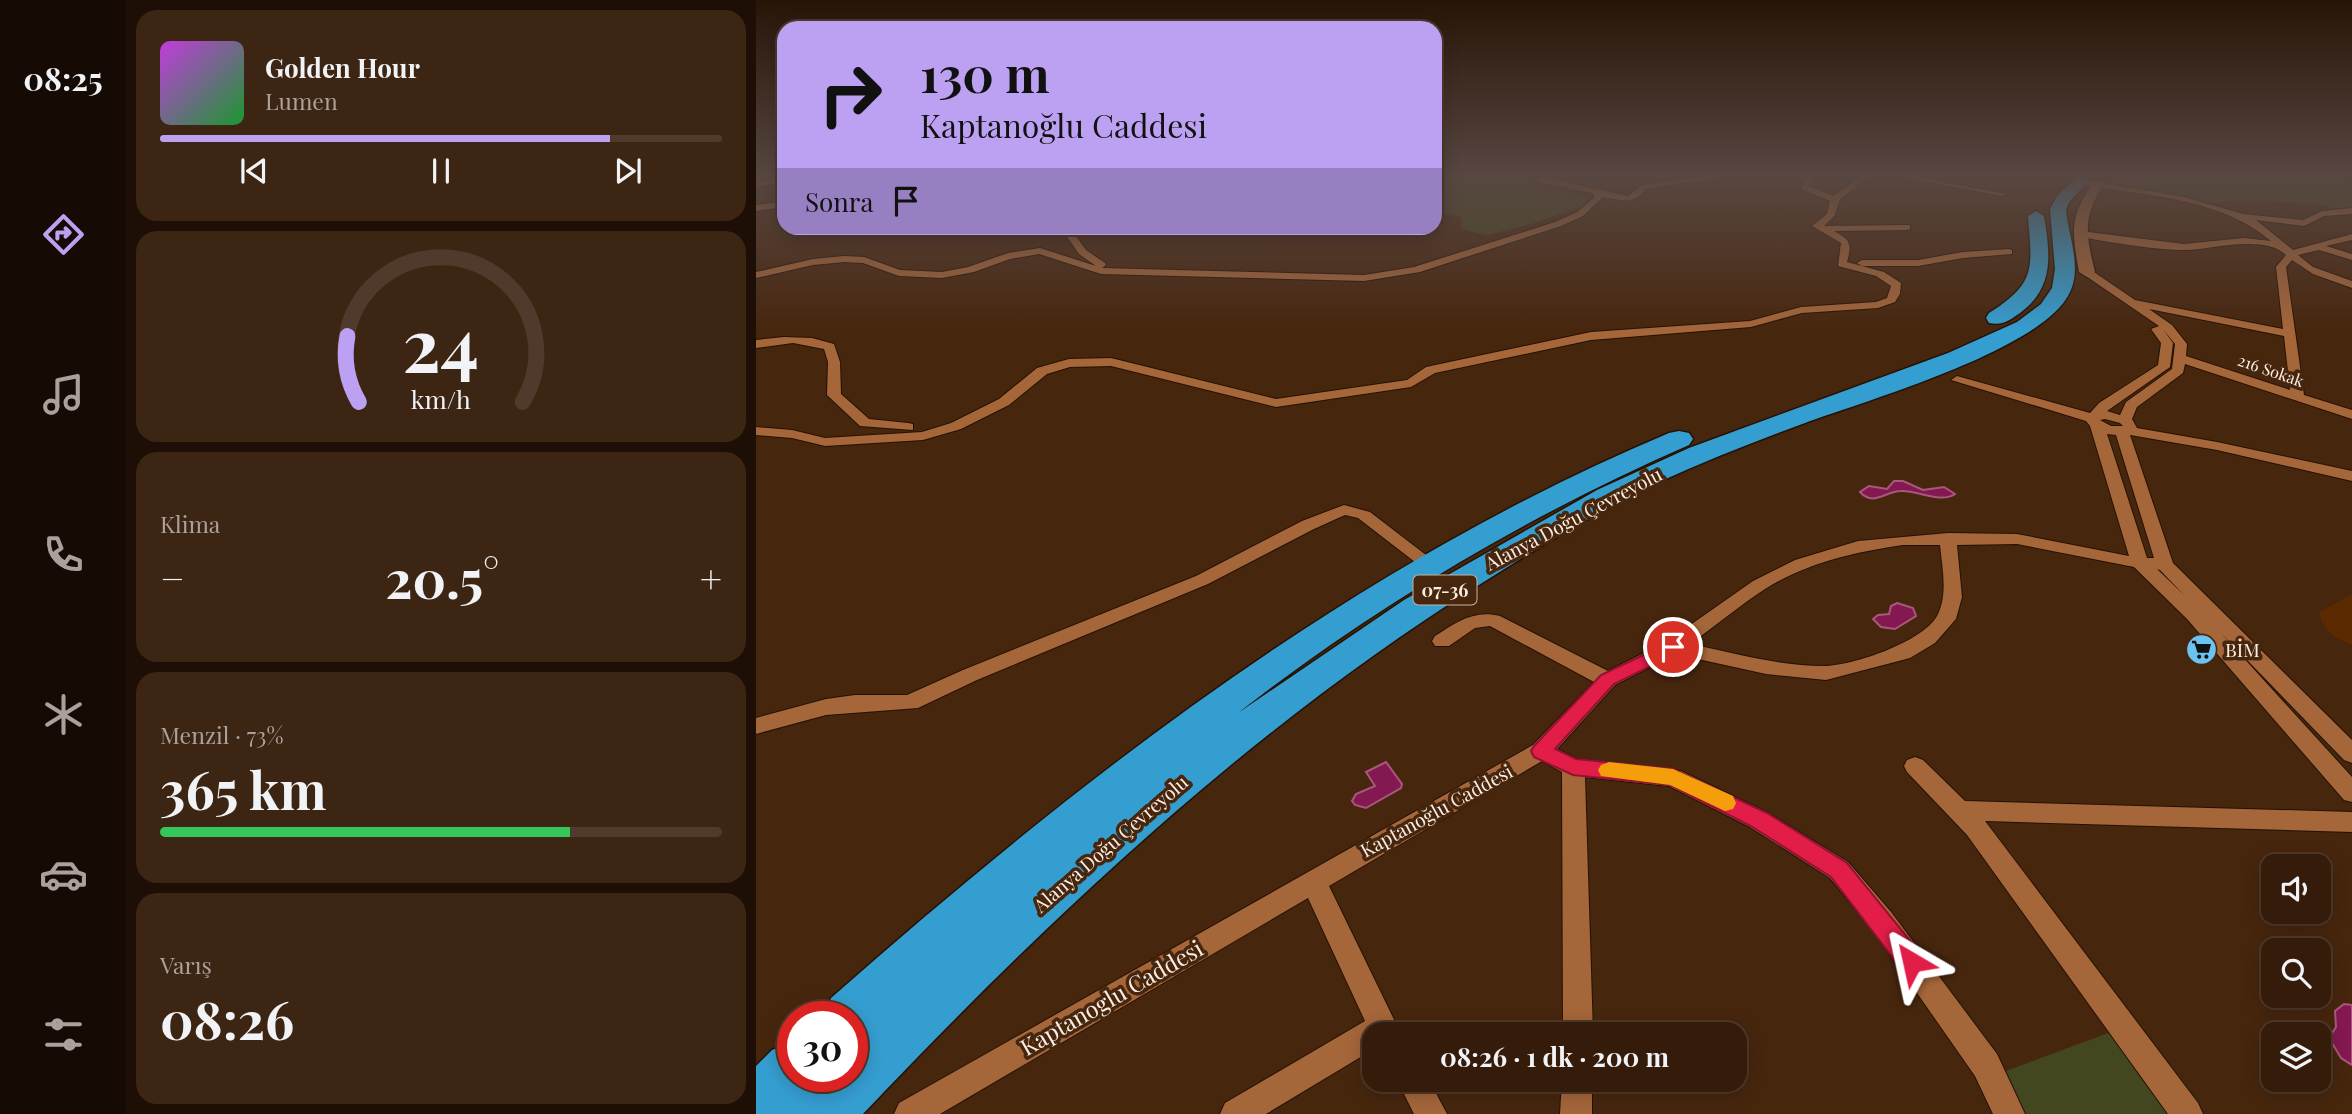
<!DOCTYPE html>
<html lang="tr">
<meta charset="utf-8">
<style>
:root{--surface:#351c0a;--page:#3d2513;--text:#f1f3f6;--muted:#aaa19c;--line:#4f3a2b;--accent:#bca0f2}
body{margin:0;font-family:"Playfair Display",serif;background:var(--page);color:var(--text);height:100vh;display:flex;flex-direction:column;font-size:26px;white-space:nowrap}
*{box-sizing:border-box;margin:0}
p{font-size:23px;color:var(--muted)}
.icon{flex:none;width:38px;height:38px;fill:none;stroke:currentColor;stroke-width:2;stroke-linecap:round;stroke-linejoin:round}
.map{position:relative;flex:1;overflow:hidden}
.sheet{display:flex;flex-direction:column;gap:10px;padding:10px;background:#1d0f06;width:630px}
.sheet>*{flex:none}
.guide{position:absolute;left:21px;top:21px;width:665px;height:214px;border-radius:21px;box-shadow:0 4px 18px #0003,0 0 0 2px var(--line);background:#bca0f2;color:#111;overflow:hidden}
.controls{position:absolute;left:1505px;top:854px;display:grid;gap:14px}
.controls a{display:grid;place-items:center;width:70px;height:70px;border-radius:14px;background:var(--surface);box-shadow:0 4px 18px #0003,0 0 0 2px var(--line);font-size:35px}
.speed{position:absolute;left:21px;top:1001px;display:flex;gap:14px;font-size:35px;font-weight:700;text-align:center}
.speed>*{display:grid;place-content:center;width:91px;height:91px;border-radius:50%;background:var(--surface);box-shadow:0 4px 18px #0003,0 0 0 2px var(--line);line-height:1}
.speed .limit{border:10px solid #d22;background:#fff;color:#111}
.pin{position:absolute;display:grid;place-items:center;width:60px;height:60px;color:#fff;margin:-30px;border:4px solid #fff;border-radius:50%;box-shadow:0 2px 7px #0007}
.me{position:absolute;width:77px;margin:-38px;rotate:324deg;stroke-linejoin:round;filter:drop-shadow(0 0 5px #0008)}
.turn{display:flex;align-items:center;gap:24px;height:147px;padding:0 28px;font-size:32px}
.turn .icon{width:91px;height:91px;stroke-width:2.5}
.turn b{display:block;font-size:49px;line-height:60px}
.then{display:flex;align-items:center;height:66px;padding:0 28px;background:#0003;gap:14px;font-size:26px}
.big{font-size:52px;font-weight:700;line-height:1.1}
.sheet .tile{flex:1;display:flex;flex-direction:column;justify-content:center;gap:10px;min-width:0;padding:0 24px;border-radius:21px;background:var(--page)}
.sheet .dial{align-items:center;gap:0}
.dial svg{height:182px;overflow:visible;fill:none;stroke:var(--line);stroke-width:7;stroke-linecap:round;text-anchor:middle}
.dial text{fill:var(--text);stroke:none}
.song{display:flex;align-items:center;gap:21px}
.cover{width:84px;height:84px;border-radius:10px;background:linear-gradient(135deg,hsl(290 70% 55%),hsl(130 70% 35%))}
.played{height:7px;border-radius:4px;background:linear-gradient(90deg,var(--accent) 80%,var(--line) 80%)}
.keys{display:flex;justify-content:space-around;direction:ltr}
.heat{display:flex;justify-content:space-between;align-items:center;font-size:38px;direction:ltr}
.charge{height:10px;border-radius:5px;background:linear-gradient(90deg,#34c759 73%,var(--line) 0)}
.trip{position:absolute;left:606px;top:1022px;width:385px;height:70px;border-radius:21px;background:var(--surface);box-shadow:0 4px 18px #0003,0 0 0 2px var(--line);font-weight:700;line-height:70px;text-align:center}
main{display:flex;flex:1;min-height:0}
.tabs{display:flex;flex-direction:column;width:126px;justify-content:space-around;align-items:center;background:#150b04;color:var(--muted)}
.tabs .icon{width:49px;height:49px}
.tabs .selected{color:var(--accent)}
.tabs b{font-size:32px;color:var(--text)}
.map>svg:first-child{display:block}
</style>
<main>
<nav class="tabs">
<b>08:25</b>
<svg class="icon selected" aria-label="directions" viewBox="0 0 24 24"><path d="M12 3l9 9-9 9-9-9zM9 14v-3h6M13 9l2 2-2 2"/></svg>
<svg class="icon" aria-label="music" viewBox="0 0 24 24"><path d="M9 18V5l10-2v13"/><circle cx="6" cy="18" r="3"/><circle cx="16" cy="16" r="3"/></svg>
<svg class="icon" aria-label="phone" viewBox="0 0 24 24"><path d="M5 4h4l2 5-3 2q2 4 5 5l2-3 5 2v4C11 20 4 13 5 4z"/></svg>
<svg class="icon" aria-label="climate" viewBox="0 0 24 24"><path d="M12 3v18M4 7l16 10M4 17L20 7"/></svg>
<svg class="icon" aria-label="car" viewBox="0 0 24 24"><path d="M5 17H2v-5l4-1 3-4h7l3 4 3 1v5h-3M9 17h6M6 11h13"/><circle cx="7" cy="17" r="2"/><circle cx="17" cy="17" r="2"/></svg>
<svg class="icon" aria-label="filters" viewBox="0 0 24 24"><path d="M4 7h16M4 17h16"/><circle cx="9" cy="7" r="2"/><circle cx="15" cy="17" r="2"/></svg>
</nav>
<section class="sheet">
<div class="tile">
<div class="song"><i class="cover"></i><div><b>Golden Hour</b><p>Lumen</p></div></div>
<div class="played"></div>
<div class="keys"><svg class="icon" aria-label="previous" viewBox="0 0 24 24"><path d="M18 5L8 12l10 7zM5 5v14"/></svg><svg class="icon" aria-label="pause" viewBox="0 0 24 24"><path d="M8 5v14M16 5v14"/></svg><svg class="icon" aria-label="next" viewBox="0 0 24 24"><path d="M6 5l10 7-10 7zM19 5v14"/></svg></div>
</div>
<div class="tile dial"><svg viewBox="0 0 100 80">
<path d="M14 69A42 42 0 1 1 86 69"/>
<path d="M14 69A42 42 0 0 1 9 40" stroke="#bca0f2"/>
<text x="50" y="56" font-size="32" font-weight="700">24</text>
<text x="50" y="72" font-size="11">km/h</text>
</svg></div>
<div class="tile"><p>Klima</p>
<div class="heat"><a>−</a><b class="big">20.5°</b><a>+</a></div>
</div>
<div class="tile"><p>Menzil · 73%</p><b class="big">365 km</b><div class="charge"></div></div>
<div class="tile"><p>Varış</p><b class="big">08:26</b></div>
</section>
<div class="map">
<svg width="1596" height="1114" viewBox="0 0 1596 1114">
<rect width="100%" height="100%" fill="#47260e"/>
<!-- built -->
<path fill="#5b2a00" d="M 1596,594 L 1596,645 L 1577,636 L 1565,621 L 1564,612 Z"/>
<!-- green -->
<g fill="#42471f">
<path d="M 679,176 L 767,176 L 790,189 L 830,196 L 830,205 L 772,225 L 731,235 L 706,229 L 706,217 L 679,212 Z"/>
<path d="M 1352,176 L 1573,176 L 1596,181 L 1596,209 L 1584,211 L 1564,204 L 1494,200 L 1447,203 L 1352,185 L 1348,180 Z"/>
<path d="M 1363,1029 L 1423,1114 L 1261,1114 L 1242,1074 Z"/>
</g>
<!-- water -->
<g fill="#841850" stroke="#a8587c" stroke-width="2">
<path d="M 1138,481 L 1147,481 L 1167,490 L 1188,487 L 1199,494 C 1185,504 1161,490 1145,491 C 1129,491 1118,507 1104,492 L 1113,486 L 1131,489 Z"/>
<path d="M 1141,603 L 1157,608 L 1160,616 L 1139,629 L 1125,627 L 1117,619 L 1122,615 L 1133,614 L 1135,606 Z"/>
<path d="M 630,762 L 646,784 L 645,788 L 610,808 L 599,805 L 596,801 L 600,794 L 619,786 L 610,772 Z"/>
<path d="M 1588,1004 L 1596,1005 L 1596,1065 L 1585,1058 L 1573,1038 L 1580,1027 L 1579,1011 Z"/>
</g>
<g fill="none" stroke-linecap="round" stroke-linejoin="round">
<defs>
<g id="street">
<path d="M 783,176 L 872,196 L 886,185 L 953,176 L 976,176 L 889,189 C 880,206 863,200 847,197 L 827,216 L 805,226 L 664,272 L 608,281 L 345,274 L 283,254 L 254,259 L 218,272 L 186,278 L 143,276 L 107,263 L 88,262 L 57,265 L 0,278 L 0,272 L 57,259 L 88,256 L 108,257 L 144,270 L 186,272 L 212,267 L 252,253 L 284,248 L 340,266 L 323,254 L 305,228 L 314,228 L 330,250 L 349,263 L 350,265 L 346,268 L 608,275 L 658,267 L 799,222 L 821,212 L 839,197 L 836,193 L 787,183 L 782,180 Z"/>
<path d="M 1040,176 L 1057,178 L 1053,186 L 1077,196 L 1106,176 L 1115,176 L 1084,199 L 1079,215 L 1068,226 L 1154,225 L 1154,229 L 1151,230 L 1078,231 C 1095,240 1096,244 1091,262 L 1128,272 L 1145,283 L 1144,294 L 1139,302 L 1122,308 L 1046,313 L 995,327 L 835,340 L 679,373 L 655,387 L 520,407 L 355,366 L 314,367 L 291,374 L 253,405 L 205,429 L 167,440 L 69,446 L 36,438 L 0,435 L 0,427 L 36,430 L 69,438 L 166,432 L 195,423 L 243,399 L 281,368 L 313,359 L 355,358 L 520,399 L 651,380 L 670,367 L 835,332 L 994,321 L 1045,307 L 1120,302 L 1131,298 L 1135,286 L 1120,276 L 1082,266 L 1085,243 L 1056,226 L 1071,214 L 1074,201 L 1045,189 L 1049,181 Z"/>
<path d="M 1140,176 L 1157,176 L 1250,194 L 1246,196 Z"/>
<path d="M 1298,176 L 1312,176 L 1313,177 L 1309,179 Z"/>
<path d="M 28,179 L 28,183 L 0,186 L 0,182 Z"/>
<path d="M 1325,179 L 1428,197 L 1487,214 L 1547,220 L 1566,211 L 1596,208 L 1596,214 L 1568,216 L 1548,226 L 1500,220 L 1537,250 L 1596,234 L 1596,240 L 1570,246 L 1596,254 L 1596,260 L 1563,250 L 1542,255 L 1557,267 L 1596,281 L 1596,288 L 1557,274 L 1536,260 L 1530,267 L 1548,395 L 1596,410 L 1596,419 L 1429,364 L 1427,373 L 1381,407 L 1376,419 L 1381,428 L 1461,442 L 1596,471 L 1596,481 L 1461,450 L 1374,435 L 1417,563 L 1596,740 L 1596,763 L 1588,760 L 1464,632 L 1596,777 L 1596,802 L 1588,800 L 1431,619 L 1378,567 L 1261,544 L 1201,545 L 1206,597 L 1200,619 L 1179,643 L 1154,658 L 1070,680 L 1010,674 L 919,654 L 859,685 L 801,749 L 821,759 L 925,771 L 1012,813 L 1092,862 L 1135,912 L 1241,1054 L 1269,1114 L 1237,1114 L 1219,1076 L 1117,930 L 1074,878 L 994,827 L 913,786 L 829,777 L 837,1034 L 807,1034 L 806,772 L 786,761 L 573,886 L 645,1034 L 618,1034 L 618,1049 L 510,1114 L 464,1114 L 469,1103 L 609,1021 L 552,898 L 184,1114 L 138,1114 L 143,1103 L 777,745 L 838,682 L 734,626 L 719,628 L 693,646 L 679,646 L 676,641 L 679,636 C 699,623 718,609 744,616 L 852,671 L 910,642 L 997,581 L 1039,560 L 1102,541 L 1192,533 L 1261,534 L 1373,556 L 1334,426 L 1330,421 L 1195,380 L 1201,376 L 1334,413 L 1343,403 L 1402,365 L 1405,343 L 1395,329 L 1403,326 L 1327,274 L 1327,270 L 1335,270 L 1379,300 L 1527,329 L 1520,267 L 1530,255 C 1508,234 1458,249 1429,250 C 1401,250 1349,242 1321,236 L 1321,232 L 1324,231 L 1428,244 L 1488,238 L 1515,241 C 1462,196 1388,197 1322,183 ZM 1393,309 L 1528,336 L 1534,390 L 1430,356 L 1431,344 L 1416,325 ZM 1407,329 L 1419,344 L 1416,369 L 1370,402 L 1364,415 L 1351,411 L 1414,367 L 1417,343 ZM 1349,419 L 1364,423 L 1367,426 L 1355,426 L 1344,420 ZM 1351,434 L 1360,435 L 1398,558 L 1391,558 ZM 1147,545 L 1184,545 C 1186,567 1192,593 1182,614 C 1170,641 1096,666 1068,666 C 1023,666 978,653 934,644 C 959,626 983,606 1009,589 C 1050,563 1099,552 1147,545 ZM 1401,569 L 1404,570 L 1429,596 Z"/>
<path d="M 28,201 L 28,207 L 0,211 L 0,205 Z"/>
<path d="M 1253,249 L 1256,250 L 1256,254 L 1207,258 L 1162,266 L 1106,266 L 1101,263 L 1106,260 L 1162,260 L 1207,252 Z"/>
<path d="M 28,337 L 56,338 L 78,344 L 84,362 L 85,394 L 113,419 L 152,423 L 157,424 L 157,430 L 104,426 L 71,395 L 72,362 L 68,349 L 37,343 L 0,348 L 0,340 Z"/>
<path d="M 588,505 L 614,512 L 683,565 L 674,570 L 668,569 L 602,518 L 589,515 L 558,529 L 452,584 L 221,680 L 162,708 L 70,715 L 0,734 L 0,718 L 70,699 L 99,695 L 151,695 L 207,670 L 440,576 L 546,521 Z"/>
<path d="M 1159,757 L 1167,760 L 1209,801 L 1596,812 L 1596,832 L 1229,821 L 1442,1103 L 1447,1114 L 1412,1114 L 1211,835 L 1151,772 L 1148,766 L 1151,760 Z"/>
<path d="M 641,1080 L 673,1080 L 691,1114 L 658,1114 Z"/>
<path d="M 806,1080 L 836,1080 L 836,1114 L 804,1114 Z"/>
</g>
<path id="secondary" d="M 1342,180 L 1348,184 C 1326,218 1330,234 1339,272 L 1331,277 L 1323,272 C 1316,231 1313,217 1338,181 Z"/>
<g id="highway">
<path d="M 1322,176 L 1337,176 L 1314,201 L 1310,209 C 1312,236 1327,268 1313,294 C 1285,350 1110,401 1049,423 C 1000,441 951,460 903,482 C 842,511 783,547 726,583 C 493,729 295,916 107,1114 L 0,1114 L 0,1066 L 16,1050 L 37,1042 L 37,1076 L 96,1076 L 96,1017 L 67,1017 L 75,998 C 329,774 599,565 913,433 L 923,431 L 933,433 L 937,439 L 933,445 C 773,515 619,606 482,713 L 648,600 L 841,490 L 933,448 L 1192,353 L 1261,322 L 1285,304 L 1296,288 L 1299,269 L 1294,209 L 1301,196 Z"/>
<path d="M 1280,211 L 1288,216 C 1294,254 1299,287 1264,313 C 1254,320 1246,326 1233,323 L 1230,318 L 1233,313 C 1281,283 1276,268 1272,216 Z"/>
</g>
</defs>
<!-- street casing -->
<use href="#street" stroke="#251205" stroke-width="2"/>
<!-- secondary casing -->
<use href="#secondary" stroke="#251205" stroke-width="3"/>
<!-- highway casing -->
<use href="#highway" stroke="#251205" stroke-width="3"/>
<!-- street -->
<use href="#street" fill="#a5663a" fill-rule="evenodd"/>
<!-- secondary -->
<use href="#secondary" fill="#a5663a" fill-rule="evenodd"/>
<!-- highway -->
<use href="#highway" fill="#359ed1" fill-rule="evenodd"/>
</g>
<!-- sky -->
<linearGradient id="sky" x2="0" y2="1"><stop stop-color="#271508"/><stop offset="0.53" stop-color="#584741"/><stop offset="1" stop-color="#584741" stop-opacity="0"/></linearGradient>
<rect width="1596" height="332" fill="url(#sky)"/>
<!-- route -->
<path fill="#e11d48" stroke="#92132f" stroke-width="2" d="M 917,641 L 926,647 L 923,652 L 858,684 L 799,749 L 820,759 L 917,769 L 1011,813 L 1091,863 L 1165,954 L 1169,962 L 1165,971 L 1156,974 L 1147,971 L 1075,877 L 995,826 L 914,785 L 817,775 L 778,757 L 775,751 L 778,746 L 845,675 Z"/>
<!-- slow -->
<path fill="#f59e0b" d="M 853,762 L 917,769 L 977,796 L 980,803 L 977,809 L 969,811 L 914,785 L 845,776 L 842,770 L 845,765 Z"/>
<!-- icons -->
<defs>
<symbol id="supermarket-disc" viewBox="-11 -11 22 22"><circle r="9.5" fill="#6cc3f2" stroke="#47260e"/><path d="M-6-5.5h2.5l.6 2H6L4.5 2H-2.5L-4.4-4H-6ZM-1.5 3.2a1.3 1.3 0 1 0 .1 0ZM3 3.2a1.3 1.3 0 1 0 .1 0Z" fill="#111"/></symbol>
</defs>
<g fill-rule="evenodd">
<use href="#supermarket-disc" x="1428" y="632" width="35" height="35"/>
</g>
<g text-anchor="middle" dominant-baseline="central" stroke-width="7" stroke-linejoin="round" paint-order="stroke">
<!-- far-street labels -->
<g font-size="16" fill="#fcede4" stroke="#47260e">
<text transform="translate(1515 370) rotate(19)">216 Sokak</text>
</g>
<!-- shield labels -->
<rect fill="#47260e" stroke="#c6b1a4" stroke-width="2" x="657.5" y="575.5" width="63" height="29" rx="5"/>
<g font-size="18" font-weight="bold" fill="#fcede4">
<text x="689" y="590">07-36</text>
</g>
<!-- street labels -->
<g font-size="19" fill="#fcede4" stroke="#47260e">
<text transform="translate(817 518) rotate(-28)">Alanya Doğu Çevreyolu</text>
<text transform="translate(680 810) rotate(-29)">Kaptanoğlu Caddesi</text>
<text transform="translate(354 843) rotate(-41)">Alanya Doğu Çevreyolu</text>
</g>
<!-- poi labels -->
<g font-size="19" fill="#fcede4" stroke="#47260e" text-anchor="start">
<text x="1469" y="649">BİM</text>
</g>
<!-- near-street labels -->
<g font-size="23" fill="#fcede4" stroke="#47260e">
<text transform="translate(355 997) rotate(-30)">Kaptanoglu Caddesi</text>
</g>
</g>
</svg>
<div class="controls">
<a><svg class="icon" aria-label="sound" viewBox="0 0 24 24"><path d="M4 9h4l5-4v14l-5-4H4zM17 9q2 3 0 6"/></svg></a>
<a><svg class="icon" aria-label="search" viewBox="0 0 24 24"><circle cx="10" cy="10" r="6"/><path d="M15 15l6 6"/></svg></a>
<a><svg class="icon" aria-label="layers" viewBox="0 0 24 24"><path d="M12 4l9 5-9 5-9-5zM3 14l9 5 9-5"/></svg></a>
</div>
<div class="speed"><div class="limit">30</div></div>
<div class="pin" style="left:917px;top:647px;background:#d93025"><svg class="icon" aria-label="arrive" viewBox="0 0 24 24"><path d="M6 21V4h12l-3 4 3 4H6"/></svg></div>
<svg class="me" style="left:1156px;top:962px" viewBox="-20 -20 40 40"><path d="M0-17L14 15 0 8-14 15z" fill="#e11d48" stroke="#fff" stroke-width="4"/></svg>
<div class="trip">08:26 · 1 dk · 200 m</div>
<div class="guide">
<div class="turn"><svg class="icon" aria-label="right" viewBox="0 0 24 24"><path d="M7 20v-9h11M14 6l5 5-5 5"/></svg><div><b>130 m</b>Kaptanoğlu Caddesi</div></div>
<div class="then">Sonra<svg class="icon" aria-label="arrive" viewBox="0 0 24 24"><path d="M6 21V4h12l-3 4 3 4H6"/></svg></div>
</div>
</div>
</main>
